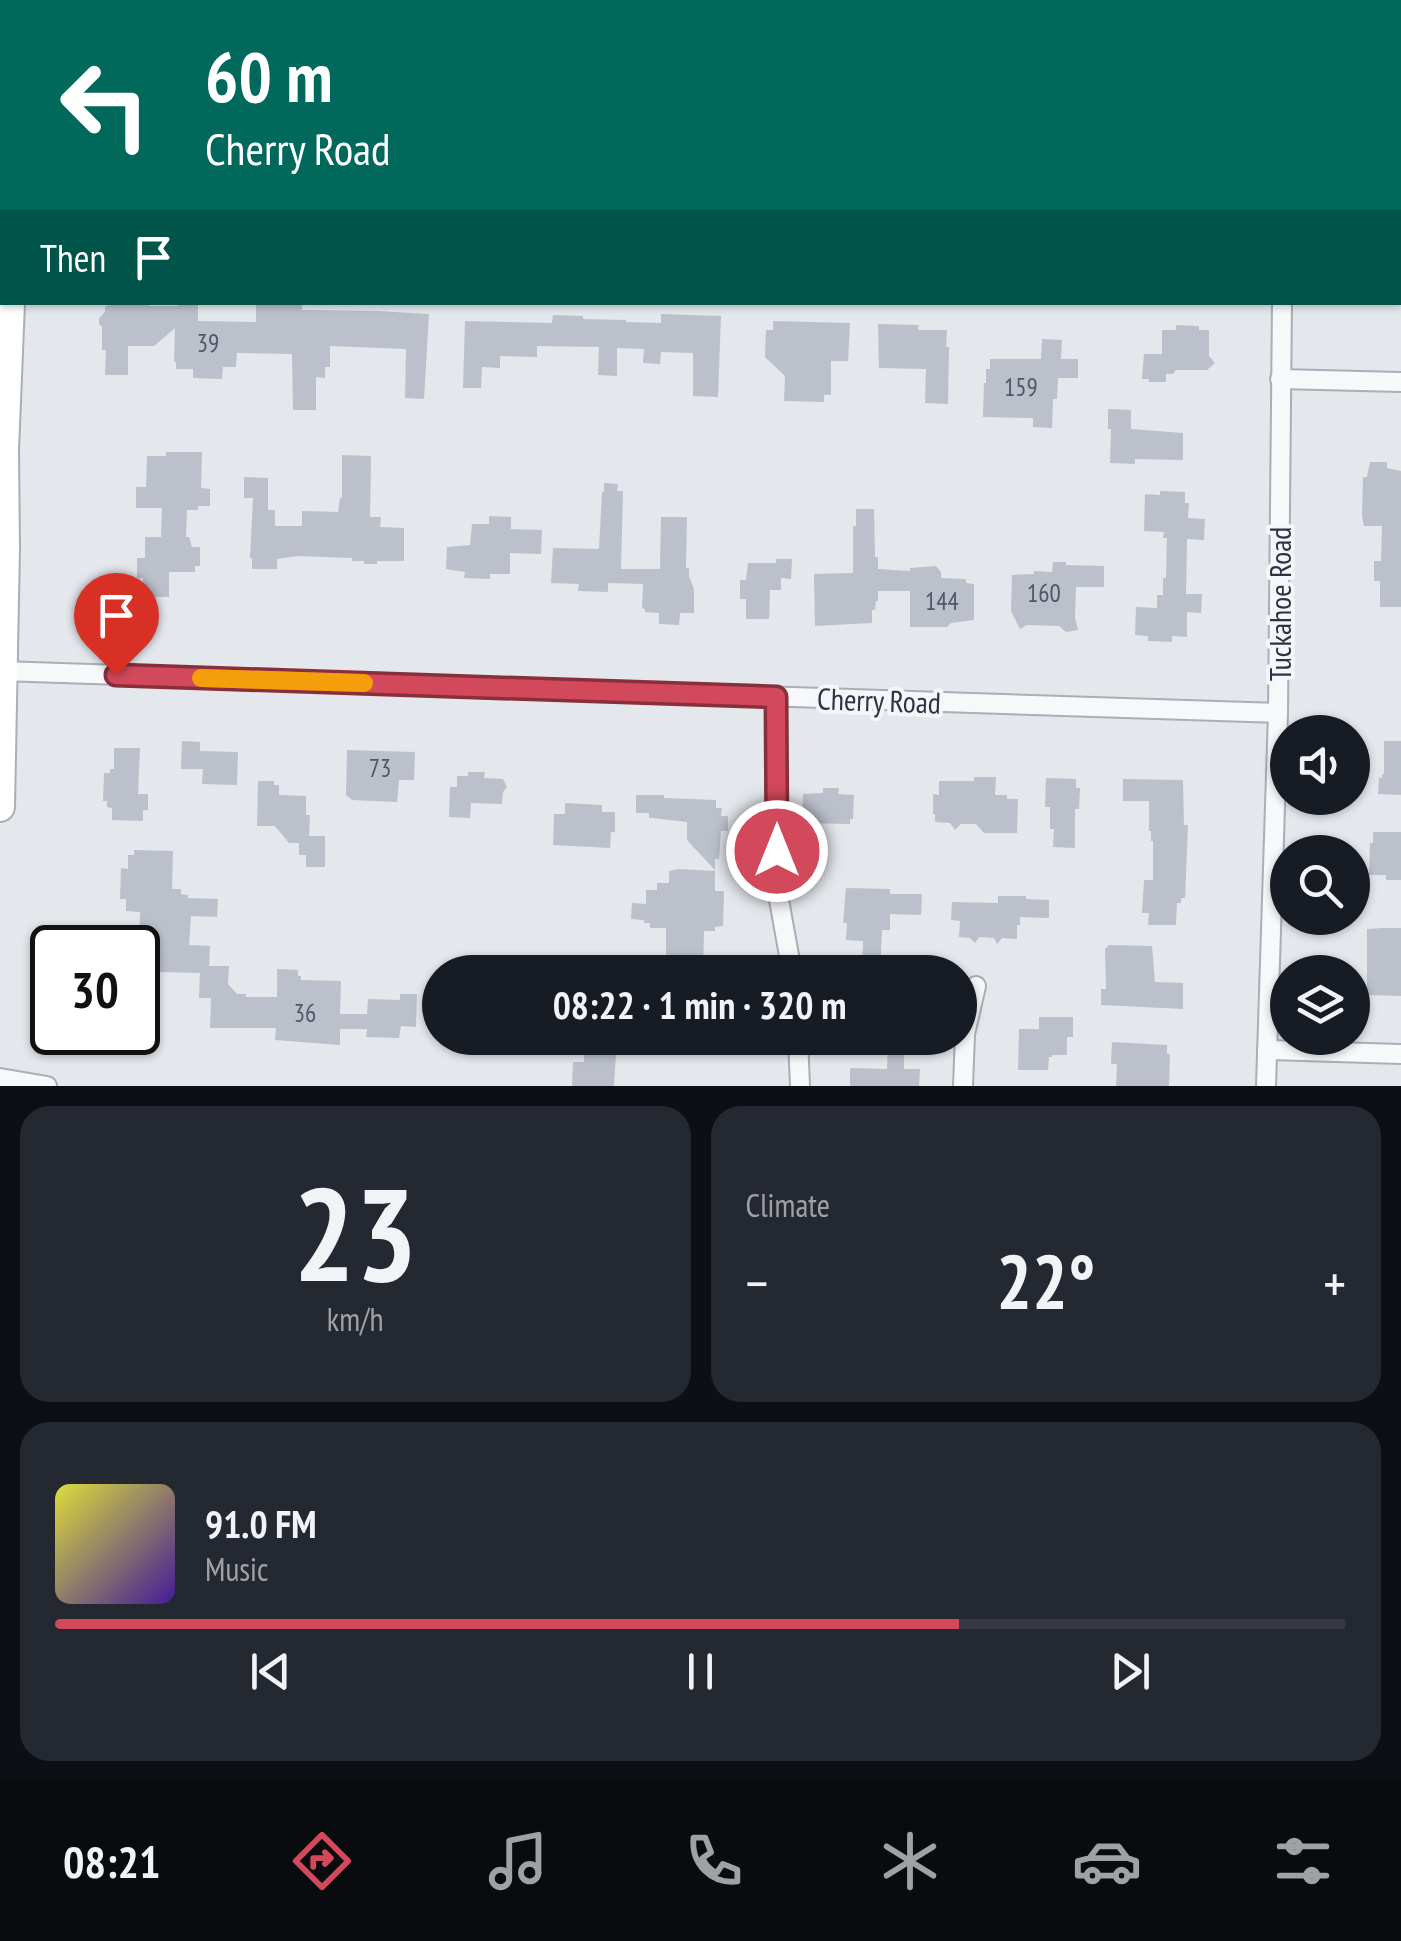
<!DOCTYPE html>
<meta charset="utf-8">
<style>
:root{--surface:#171b24;--page:#242831;--text:#f1f3f6;--muted:#9ea1a6;--line:#363941;--accent:#d1495b}
body{margin:0;font-family:"PT Sans Narrow",sans-serif;background:var(--page);color:var(--text);height:100vh;display:flex;flex-direction:column;font-size:38px;white-space:nowrap}
*{box-sizing:border-box;margin:0}
p{font-size:32px;color:var(--muted)}
.icon{flex:none;width:55px;height:55px;fill:none;stroke:currentColor;stroke-width:2;stroke-linecap:round;stroke-linejoin:round}
.map{position:relative;height:1086px;overflow:hidden}
.sheet{display:flex;flex-direction:column;gap:20px;padding:20px;background:#0d0f14;flex:1}
.sheet>*{flex:none}
.banner{position:absolute;left:0px;top:0px;width:1402px;height:305px;box-shadow:0 2px 8px #0004;background:#00695c;color:#fff;overflow:hidden}
.buttons{position:absolute;left:1270px;top:715px;display:grid;gap:20px}
.buttons a{display:grid;place-items:center;width:100px;height:100px;border-radius:50%;background:var(--surface);box-shadow:0 2px 8px #0004;font-size:50px}
.speed{position:absolute;left:30px;top:925px;display:flex;gap:20px;font-size:50px;font-weight:700;text-align:center}
.speed>*{display:grid;place-content:center;width:130px;height:130px;border-radius:50%;background:var(--surface);box-shadow:0 2px 8px #0004;line-height:1}
.speed .limit{border:5px solid #111;border-radius:15px;background:#fff;color:#111}
.pin{position:absolute;display:grid;place-items:center;width:85px;height:85px;color:#fff;margin:-102px -42px;border-radius:50% 50% 50% 0;rotate:-45deg;box-shadow:0 0 10px #0007}
.pin .icon{rotate:45deg}
.me{position:absolute;width:110px;margin:-55px;rotate:0deg;stroke-linejoin:round;filter:drop-shadow(0 0 8px #0008)}
.turn{display:flex;align-items:center;gap:35px;height:210px;padding:0 40px;font-size:45px}
.turn .icon{width:130px;height:130px;stroke-width:2.5}
.turn b{display:block;font-size:70px;line-height:85px}
.then{display:flex;align-items:center;height:95px;padding:0 40px;background:#0003;gap:20px;font-size:38px}
.big{font-size:75px;font-weight:700;line-height:1.1}
.sheet .tile{flex:1;display:flex;flex-direction:column;justify-content:center;gap:15px;min-width:0;padding:0 35px;border-radius:30px;background:var(--page)}
.sheet .dial{align-items:center;gap:0}
.dial b{font-size:130px;line-height:1}
.song{display:flex;align-items:center;gap:30px}
.cover{width:120px;height:120px;border-radius:15px;background:linear-gradient(135deg,hsl(60 70% 55%),hsl(260 70% 35%))}
.played{height:10px;border-radius:5px;background:linear-gradient(90deg,var(--accent) 70%,var(--line) 70%)}
.keys{display:flex;justify-content:space-around;direction:ltr}
.heat{display:flex;justify-content:space-between;align-items:center;font-size:55px;direction:ltr}
.sheet .tiles{flex:1;display:grid;gap:20px;grid-template-columns:1fr 1fr}
.tile:last-child{grid-column:span 2}
.trip{position:absolute;left:422px;top:955px;width:555px;height:100px;border-radius:50px;background:var(--surface);box-shadow:0 2px 8px #0004;font-weight:700;line-height:100px;text-align:center}
.dock{display:flex;height:160px;justify-content:space-around;align-items:center;background:#090b0e;color:var(--muted)}
.dock .icon{width:70px;height:70px}
.dock .on{color:var(--accent)}
.dock b{font-size:45px;color:var(--text)}
.map>svg:first-child{display:block}
</style>
<div class="map">
<svg width="1401" height="1086" viewBox="0 0 1401 1086">
<rect width="100%" height="100%" fill="#e4e7ec"/>
<!-- building -->
<g fill="#bbc0ca">
<path d="M 267,302 L 302,302 L 302,310 L 377,311 L 429,314 L 424,399 L 405,398 L 406,349 L 330,346 L 330,367 L 325,367 L 325,378 L 316,377 L 316,410 L 293,410 L 292,354 L 237,353 L 236,367 L 223,367 L 222,379 L 193,378 L 193,369 L 176,369 L 176,362 L 174,362 L 175,328 L 154,346 L 128,346 L 128,375 L 105,375 L 106,350 L 102,350 L 102,327 L 99,324 L 99,318 L 105,312 L 105,306 L 126,303 L 149,304 L 149,306 L 178,306 L 178,303 L 198,303 L 198,321 L 256,322 L 256,304 Z"/>
<path d="M 661,314 L 721,316 L 718,397 L 693,396 L 693,353 L 661,352 L 660,364 L 643,363 L 644,349 L 617,348 L 617,376 L 598,375 L 599,347 L 537,346 L 537,357 L 500,356 L 500,368 L 482,367 L 481,388 L 463,388 L 465,321 L 552,323 L 553,315 L 583,316 L 583,319 L 626,320 L 626,322 L 661,323 Z"/>
<path d="M 773,321 L 850,323 L 848,361 L 831,361 L 831,395 L 824,395 L 824,402 L 784,401 L 785,376 L 765,357 L 766,330 L 773,330 Z"/>
<path d="M 878,324 L 919,325 L 918,330 L 947,330 L 946,347 L 949,347 L 948,404 L 925,403 L 926,369 L 879,368 Z"/>
<path d="M 1176,325 L 1199,326 L 1199,330 L 1209,330 L 1209,356 L 1215,363 L 1207,370 L 1176,370 L 1173,374 L 1166,374 L 1166,382 L 1149,382 L 1149,379 L 1142,379 L 1144,354 L 1162,354 L 1162,330 L 1176,330 Z"/>
<path d="M 1042,339 L 1062,340 L 1061,359 L 1078,359 L 1078,378 L 1058,378 L 1057,399 L 1053,399 L 1052,428 L 1033,427 L 1033,418 L 983,417 L 984,383 L 986,383 L 986,369 L 990,369 L 990,359 L 1041,359 Z"/>
<path d="M 1108,409 L 1131,410 L 1131,429 L 1183,433 L 1183,460 L 1135,459 L 1135,464 L 1110,463 L 1111,429 L 1108,429 Z"/>
<path d="M 166,452 L 202,452 L 201,488 L 210,489 L 210,506 L 198,506 L 198,510 L 187,510 L 186,537 L 189,537 L 192,547 L 200,547 L 200,566 L 195,566 L 195,572 L 169,572 L 169,597 L 143,597 L 143,578 L 137,578 L 137,558 L 145,558 L 145,537 L 161,537 L 162,508 L 136,508 L 136,487 L 146,487 L 147,456 L 166,456 Z"/>
<path d="M 342,455 L 371,456 L 370,517 L 381,517 L 380,527 L 404,528 L 404,561 L 377,561 L 377,564 L 364,564 L 364,561 L 352,561 L 352,558 L 298,556 L 277,559 L 277,569 L 252,569 L 252,558 L 250,558 L 253,498 L 244,498 L 244,477 L 268,478 L 268,510 L 275,510 L 275,526 L 302,526 L 302,511 L 338,512 L 340,498 L 342,498 Z"/>
<path d="M 1370,462 L 1387,462 L 1387,468 L 1401,471 L 1401,607 L 1380,607 L 1380,581 L 1374,581 L 1374,561 L 1381,561 L 1382,526 L 1364,526 L 1362,516 L 1363,477 L 1367,477 Z"/>
<path d="M 604,483 L 618,484 L 617,491 L 623,491 L 621,569 L 660,569 L 661,517 L 687,517 L 686,568 L 689,568 L 689,576 L 694,589 L 694,613 L 680,613 L 679,625 L 659,624 L 659,613 L 645,612 L 645,609 L 642,608 L 643,584 L 608,583 L 608,592 L 578,591 L 579,584 L 551,583 L 553,548 L 599,549 L 602,492 L 604,492 Z"/>
<path d="M 1160,491 L 1185,492 L 1185,503 L 1189,503 L 1188,518 L 1205,519 L 1204,540 L 1187,539 L 1186,594 L 1202,594 L 1201,613 L 1187,612 L 1187,637 L 1172,636 L 1172,642 L 1148,641 L 1148,636 L 1135,635 L 1136,607 L 1157,608 L 1157,595 L 1163,595 L 1163,578 L 1166,578 L 1167,538 L 1163,538 L 1164,532 L 1144,531 L 1145,494 L 1160,495 Z"/>
<path d="M 856,509 L 874,509 L 875,557 L 878,557 L 878,569 L 910,571 L 910,568 L 936,566 L 941,572 L 941,578 L 966,579 L 966,583 L 974,584 L 974,620 L 951,623 L 947,627 L 910,627 L 910,591 L 878,591 L 878,601 L 876,601 L 875,610 L 872,610 L 872,623 L 815,626 L 814,574 L 853,573 L 853,526 L 856,526 Z"/>
<path d="M 489,516 L 511,517 L 511,529 L 542,530 L 541,554 L 510,553 L 510,574 L 490,574 L 490,579 L 464,578 L 465,572 L 446,569 L 447,547 L 470,545 L 472,524 L 489,524 Z"/>
<path d="M 776,559 L 792,559 L 791,579 L 781,578 L 781,590 L 770,590 L 769,619 L 746,619 L 746,599 L 740,599 L 740,580 L 746,580 L 748,563 L 776,563 Z"/>
<path d="M 1053,562 L 1066,562 L 1066,565 L 1104,566 L 1104,587 L 1076,587 L 1075,617 L 1078,630 L 1066,632 L 1059,626 L 1027,625 L 1020,629 L 1011,611 L 1012,575 L 1034,574 L 1034,571 L 1052,572 Z"/>
<path d="M 182,741 L 200,742 L 200,751 L 238,752 L 237,785 L 202,784 L 203,769 L 181,769 Z"/>
<path d="M 1384,741 L 1401,741 L 1401,795 L 1378,794 L 1379,777 L 1382,778 L 1382,774 L 1384,774 Z"/>
<path d="M 114,748 L 140,748 L 138,794 L 148,794 L 148,810 L 143,810 L 143,821 L 112,820 L 112,808 L 107,807 L 107,801 L 103,801 L 104,773 L 110,773 L 110,769 L 114,769 Z"/>
<path d="M 347,750 L 415,752 L 414,780 L 399,780 L 397,802 L 352,800 L 346,795 Z"/>
<path d="M 468,772 L 485,772 L 484,778 L 503,779 L 507,787 L 503,792 L 502,804 L 471,803 L 470,818 L 449,817 L 450,787 L 457,787 L 457,776 L 468,776 Z"/>
<path d="M 974,777 L 996,777 L 995,795 L 1007,795 L 1007,799 L 1018,799 L 1017,833 L 984,833 L 976,824 L 961,824 L 955,830 L 950,823 L 935,822 L 935,814 L 933,814 L 933,794 L 939,795 L 939,781 L 974,781 Z"/>
<path d="M 1046,778 L 1076,779 L 1076,788 L 1080,788 L 1079,809 L 1075,809 L 1075,848 L 1053,847 L 1054,829 L 1050,829 L 1050,807 L 1045,807 Z"/>
<path d="M 1123,779 L 1183,780 L 1184,825 L 1188,825 L 1185,898 L 1181,898 L 1181,903 L 1177,903 L 1176,925 L 1148,925 L 1149,913 L 1142,913 L 1144,880 L 1153,880 L 1153,841 L 1151,841 L 1151,831 L 1149,831 L 1149,801 L 1123,801 Z"/>
<path d="M 258,781 L 274,781 L 274,785 L 279,785 L 279,795 L 306,796 L 306,815 L 310,815 L 309,836 L 325,836 L 325,867 L 306,867 L 306,855 L 299,855 L 299,843 L 289,843 L 275,826 L 257,826 Z"/>
<path d="M 823,788 L 839,788 L 838,794 L 854,795 L 853,819 L 850,819 L 850,824 L 802,823 L 803,794 L 823,793 Z"/>
<path d="M 636,795 L 664,795 L 664,798 L 716,800 L 716,808 L 722,808 L 721,816 L 728,816 L 728,831 L 721,831 L 719,859 L 715,859 L 715,870 L 687,840 L 687,822 L 652,818 L 649,818 L 649,813 L 636,813 Z"/>
<path d="M 565,803 L 602,805 L 602,812 L 615,812 L 615,832 L 611,832 L 610,848 L 553,845 L 554,814 L 565,814 Z"/>
<path d="M 1373,832 L 1401,832 L 1401,880 L 1386,880 L 1386,875 L 1369,875 L 1370,843 L 1373,843 Z"/>
<path d="M 134,850 L 173,851 L 172,889 L 181,889 L 181,894 L 188,895 L 188,898 L 218,899 L 217,917 L 191,916 L 189,945 L 210,946 L 209,966 L 229,966 L 228,984 L 237,994 L 246,994 L 246,997 L 277,997 L 277,969 L 298,970 L 298,976 L 301,976 L 301,980 L 341,981 L 340,1014 L 367,1014 L 368,999 L 400,1000 L 400,994 L 417,994 L 416,1027 L 401,1026 L 399,1038 L 366,1037 L 367,1029 L 340,1029 L 340,1045 L 275,1040 L 276,1028 L 210,1028 L 211,998 L 199,998 L 200,973 L 158,972 L 158,975 L 155,975 L 153,1034 L 138,1033 L 140,912 L 126,911 L 126,899 L 120,899 L 121,868 L 128,869 L 128,855 L 134,855 Z"/>
<path d="M 678,869 L 715,871 L 715,891 L 724,891 L 723,926 L 715,927 L 715,931 L 704,931 L 703,972 L 665,972 L 664,958 L 666,956 L 666,928 L 650,928 L 650,923 L 644,923 L 644,920 L 631,919 L 632,903 L 646,904 L 646,890 L 657,890 L 657,883 L 669,883 L 669,871 Z"/>
<path d="M 846,888 L 890,889 L 890,894 L 922,894 L 921,915 L 890,914 L 890,930 L 882,930 L 880,972 L 862,972 L 863,941 L 846,940 L 847,923 L 843,923 Z"/>
<path d="M 998,896 L 1026,896 L 1026,899 L 1049,900 L 1049,918 L 1020,917 L 1020,925 L 1017,925 L 1017,939 L 1002,938 L 997,944 L 994,938 L 979,937 L 975,943 L 970,938 L 959,937 L 960,921 L 951,920 L 952,902 L 998,903 Z"/>
<path d="M 1383,928 L 1401,928 L 1401,996 L 1367,995 L 1367,929 Z"/>
<path d="M 1109,945 L 1152,946 L 1155,982 L 1183,983 L 1183,1009 L 1101,1005 L 1101,989 L 1106,989 L 1105,949 Z"/>
<path d="M 1039,1017 L 1073,1017 L 1073,1037 L 1067,1037 L 1067,1055 L 1052,1055 L 1052,1057 L 1049,1057 L 1048,1070 L 1018,1070 L 1019,1029 L 1039,1029 Z"/>
<path d="M 590,1038 L 617,1038 L 614,1086 L 572,1086 L 573,1062 L 584,1062 L 584,1054 L 590,1054 Z"/>
<path d="M 888,1042 L 904,1043 L 904,1069 L 920,1069 L 919,1086 L 850,1086 L 850,1068 L 887,1069 Z"/>
<path d="M 1112,1042 L 1167,1045 L 1167,1054 L 1170,1054 L 1169,1086 L 1116,1086 L 1117,1064 L 1111,1064 Z"/>
</g>
<g fill="none" stroke-linecap="round" stroke-linejoin="round">
<defs>
<g id="minor">
<path d="M 1292,2 L 1292,0"/>
<path d="M 0,75 L 2,75"/>
<path d="M 1280,379 L 1401,382"/>
<path d="M 1,671 L 1278,713"/>
<path d="M 776,697 L 777,889 L 792,972"/>
<path d="M 798,1038 L 800,1086"/>
<path d="M 1267,1050 L 1401,1054"/>
<path d="M 0,1078 L 47,1086"/>
<path d="M 963,1086 L 965,1034 L 976,986"/>
<path d="M 1266,1086 L 1278,713 L 1282,302"/>
</g>
<g id="secondary">
<path d="M 21,2 L 21,0"/>
<path d="M 0,807 L 5,548 L 4,450 L 10,302"/>
</g>
</defs>
<!-- minor casing -->
<use href="#minor" stroke="#a9aeb7" stroke-width="22"/>
<!-- secondary casing -->
<use href="#secondary" stroke="#a9aeb7" stroke-width="32"/>
<!-- minor -->
<use href="#minor" stroke="#f7f8fa" stroke-width="18"/>
<!-- secondary -->
<use href="#secondary" stroke="#fff" stroke-width="28"/>
</g>
<g fill="none" stroke-linecap="round" stroke-linejoin="round">
<defs>
<path id="route" d="M 116,675 L 776,697 L 777,851"/>
</defs>
<!-- route casing -->
<use href="#route" stroke="#882f3b" stroke-width="25"/>
<!-- route -->
<use href="#route" stroke="#d1495b" stroke-width="18"/>
<!-- slow -->
<path stroke="#f59e0b" stroke-width="18" d="M 201,678 L 364,683"/>
</g>
<g text-anchor="middle" dominant-baseline="central" stroke-width="8" stroke-linejoin="round" paint-order="stroke">
<!-- number labels -->
<g font-size="25" fill="#4f5766">
<text x="208" y="343">39</text>
<text x="1021" y="387">159</text>
<text x="1044" y="593">160</text>
<text x="942" y="601">144</text>
<text x="380" y="768">73</text>
<text x="305" y="1013">36</text>
</g>
<!-- street labels -->
<g font-size="30" fill="#2b3445" stroke="#f4f6f9">
<text transform="translate(1279 604) rotate(-90)">Tuckahoe Road</text>
<text transform="translate(879 700) rotate(2)">Cherry Road</text>
</g>
</g>
</svg>
<div class="buttons">
<a><svg class="icon" aria-label="sound" viewBox="0 0 24 24"><path d="M4 9h4l5-4v14l-5-4H4zM17 9q2 3 0 6"/></svg></a>
<a><svg class="icon" aria-label="search" viewBox="0 0 24 24"><circle cx="10" cy="10" r="6"/><path d="M15 15l6 6"/></svg></a>
<a><svg class="icon" aria-label="layers" viewBox="0 0 24 24"><path d="M12 4l9 5-9 5-9-5zM3 14l9 5 9-5"/></svg></a>
</div>
<div class="speed"><div class="limit">30</div></div>
<div class="pin" style="left:116px;top:675px;background:#d93025"><svg class="icon" aria-label="arrive" viewBox="0 0 24 24"><path d="M6 21V4h12l-3 4 3 4H6"/></svg></div>
<svg class="me" style="left:777px;top:851px" viewBox="-20 -20 40 40"><circle r="17" fill="#d1495b" stroke="#fff" stroke-width="3"/><path d="M0-11L8 9 0 5-8 9z" fill="#fff"/></svg>
<div class="trip">08:22 · 1 min · 320 m</div>
<div class="banner">
<div class="turn"><svg class="icon" aria-label="left" viewBox="0 0 24 24"><path d="M17 20v-9H6M10 6l-5 5 5 5"/></svg><div><b>60 m</b>Cherry Road</div></div>
<div class="then">Then<svg class="icon" aria-label="arrive" viewBox="0 0 24 24"><path d="M6 21V4h12l-3 4 3 4H6"/></svg></div>
</div>
</div>
<section class="sheet">
<div class="tiles">
<div class="tile dial"><b>23</b><p>km/h</p></div>
<div class="tile"><p>Climate</p>
<div class="heat"><a>−</a><b class="big">22°</b><a>+</a></div>
</div>
<div class="tile">
<div class="song"><i class="cover"></i><div><b>91.0 FM</b><p>Music</p></div></div>
<div class="played"></div>
<div class="keys"><svg class="icon" aria-label="previous" viewBox="0 0 24 24"><path d="M18 5L8 12l10 7zM5 5v14"/></svg><svg class="icon" aria-label="pause" viewBox="0 0 24 24"><path d="M8 5v14M16 5v14"/></svg><svg class="icon" aria-label="next" viewBox="0 0 24 24"><path d="M6 5l10 7-10 7zM19 5v14"/></svg></div>
</div>
</div>
</section>
<nav class="dock">
<b>08:21</b>
<svg class="icon on" aria-label="directions" viewBox="0 0 24 24"><path d="M12 3l9 9-9 9-9-9zM9 14v-3h6M13 9l2 2-2 2"/></svg>
<svg class="icon" aria-label="music" viewBox="0 0 24 24"><path d="M9 18V5l10-2v13"/><circle cx="6" cy="18" r="3"/><circle cx="16" cy="16" r="3"/></svg>
<svg class="icon" aria-label="phone" viewBox="0 0 24 24"><path d="M5 4h4l2 5-3 2q2 4 5 5l2-3 5 2v4C11 20 4 13 5 4z"/></svg>
<svg class="icon" aria-label="climate" viewBox="0 0 24 24"><path d="M12 3v18M4 7l16 10M4 17L20 7"/></svg>
<svg class="icon" aria-label="car" viewBox="0 0 24 24"><path d="M5 17H2v-5l4-1 3-4h7l3 4 3 1v5h-3M9 17h6M6 11h13"/><circle cx="7" cy="17" r="2"/><circle cx="17" cy="17" r="2"/></svg>
<svg class="icon" aria-label="filters" viewBox="0 0 24 24"><path d="M4 7h16M4 17h16"/><circle cx="9" cy="7" r="2"/><circle cx="15" cy="17" r="2"/></svg>
</nav>
